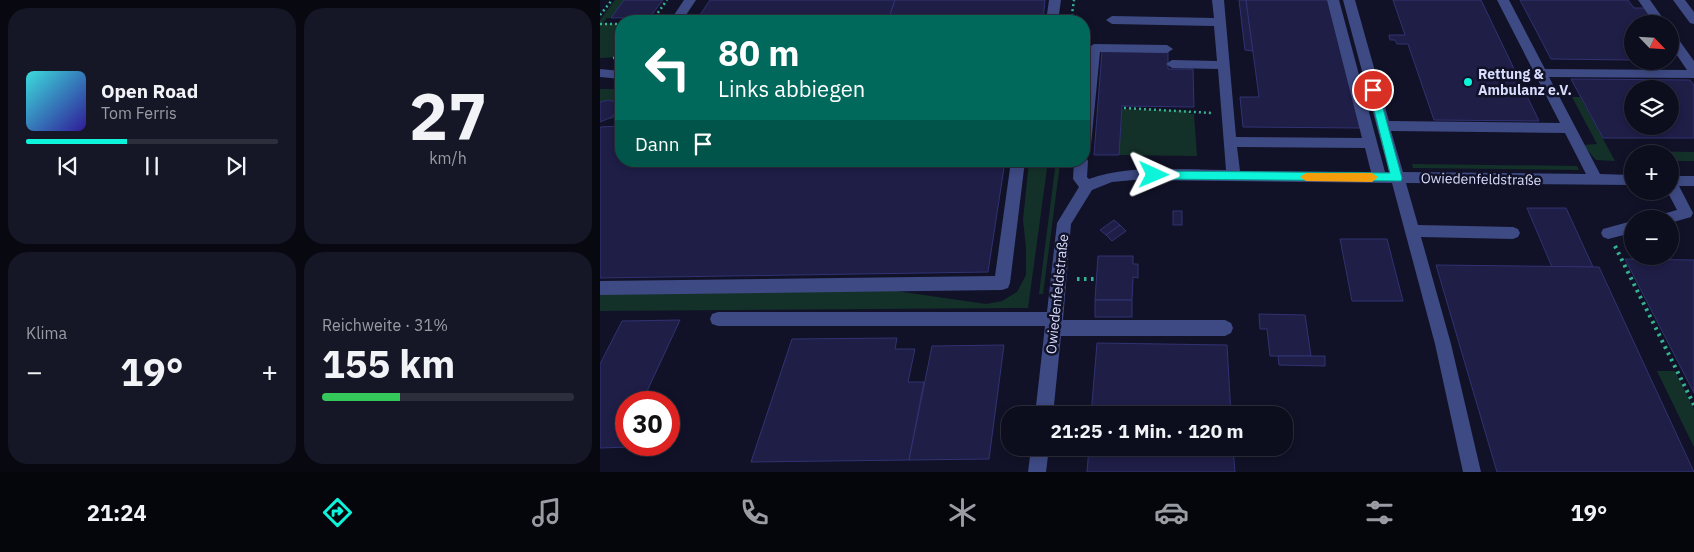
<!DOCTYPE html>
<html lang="de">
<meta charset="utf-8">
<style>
:root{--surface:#0d0e1d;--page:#161726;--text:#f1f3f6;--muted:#9a9ca4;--line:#2d2e3b;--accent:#0df4da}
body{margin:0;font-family:"IBM Plex Sans",sans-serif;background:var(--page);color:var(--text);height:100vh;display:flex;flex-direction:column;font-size:19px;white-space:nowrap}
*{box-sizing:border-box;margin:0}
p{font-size:16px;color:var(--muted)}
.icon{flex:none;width:28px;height:28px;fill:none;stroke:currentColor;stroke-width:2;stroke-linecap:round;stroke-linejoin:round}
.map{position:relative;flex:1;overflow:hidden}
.side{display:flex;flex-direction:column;gap:8px;padding:8px;background:#070810;width:600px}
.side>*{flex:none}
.banner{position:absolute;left:15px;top:15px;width:475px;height:152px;border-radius:20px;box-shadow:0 2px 8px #0003,0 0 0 1px var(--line);background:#00695c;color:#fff;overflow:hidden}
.needle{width:32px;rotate:115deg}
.fabs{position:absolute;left:1024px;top:15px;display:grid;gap:10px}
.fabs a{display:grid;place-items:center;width:55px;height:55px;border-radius:50%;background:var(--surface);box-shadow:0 2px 8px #0003,0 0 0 1px var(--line);font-size:25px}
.speed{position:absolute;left:15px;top:391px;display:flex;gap:10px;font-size:25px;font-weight:700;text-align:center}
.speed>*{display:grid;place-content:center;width:65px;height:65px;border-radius:50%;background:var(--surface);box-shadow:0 2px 8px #0003,0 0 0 1px var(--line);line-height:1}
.speed .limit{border:8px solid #d22;background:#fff;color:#111}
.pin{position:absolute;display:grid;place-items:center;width:42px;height:42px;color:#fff;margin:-21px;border:2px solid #fff;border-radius:50%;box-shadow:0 1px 5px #0007}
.me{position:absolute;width:55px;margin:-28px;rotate:91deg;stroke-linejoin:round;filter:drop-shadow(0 0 4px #0008)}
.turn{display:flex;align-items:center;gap:18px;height:105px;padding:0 20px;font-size:22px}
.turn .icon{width:65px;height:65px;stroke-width:2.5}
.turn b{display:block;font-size:35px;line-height:42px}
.then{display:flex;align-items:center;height:48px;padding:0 20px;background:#0003;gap:10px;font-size:19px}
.big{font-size:38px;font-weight:700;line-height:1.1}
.side .card{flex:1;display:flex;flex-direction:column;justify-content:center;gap:8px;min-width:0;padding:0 18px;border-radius:20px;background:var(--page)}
.side .dial{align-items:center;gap:0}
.dial b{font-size:65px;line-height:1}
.song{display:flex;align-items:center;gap:15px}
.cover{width:60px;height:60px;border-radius:8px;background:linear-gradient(135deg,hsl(180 70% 55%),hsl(250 70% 35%))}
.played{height:5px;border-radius:2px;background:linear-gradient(90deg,var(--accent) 40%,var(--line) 40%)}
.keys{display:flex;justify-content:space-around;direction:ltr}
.heat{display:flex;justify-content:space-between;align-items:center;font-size:28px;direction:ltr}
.charge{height:8px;border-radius:4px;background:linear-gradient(90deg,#34c759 31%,var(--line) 0)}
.side .tiles{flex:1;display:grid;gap:8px;grid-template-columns:repeat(2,1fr)}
.trip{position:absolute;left:401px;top:406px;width:292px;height:50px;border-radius:20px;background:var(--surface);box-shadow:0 2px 8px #0003,0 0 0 1px var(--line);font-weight:700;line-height:50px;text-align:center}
.dock{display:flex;height:80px;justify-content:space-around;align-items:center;background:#05060c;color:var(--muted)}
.dock .icon{width:35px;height:35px}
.dock .current{color:var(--accent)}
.dock b{font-size:22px;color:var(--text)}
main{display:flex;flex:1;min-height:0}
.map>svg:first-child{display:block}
</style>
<main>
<section class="side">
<div class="tiles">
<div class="card">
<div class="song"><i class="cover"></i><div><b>Open Road</b><p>Tom Ferris</p></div></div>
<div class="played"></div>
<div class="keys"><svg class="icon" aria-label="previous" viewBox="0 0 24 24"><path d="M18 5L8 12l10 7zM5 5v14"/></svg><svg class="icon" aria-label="pause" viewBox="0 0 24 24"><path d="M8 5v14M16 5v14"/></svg><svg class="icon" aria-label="next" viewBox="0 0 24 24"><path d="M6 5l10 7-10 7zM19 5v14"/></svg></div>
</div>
<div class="card dial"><b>27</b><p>km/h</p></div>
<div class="card"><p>Klima</p>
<div class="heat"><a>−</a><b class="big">19°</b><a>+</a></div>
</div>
<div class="card"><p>Reichweite · 31%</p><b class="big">155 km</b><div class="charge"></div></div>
</div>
</section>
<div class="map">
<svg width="1094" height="472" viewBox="0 0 1094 472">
<rect width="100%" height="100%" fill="#111227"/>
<!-- green -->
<g fill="#143129">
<path d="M 15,0 L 24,0 L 11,18 L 7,18 L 3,23 L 21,24 L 21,57 L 0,58 L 0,20 Z"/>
<path d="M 0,89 L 21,89 L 17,97 L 21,97 L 21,113 L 18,118 L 9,119 L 18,109 L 17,103 L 9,100 L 0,102 Z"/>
<path d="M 972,97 L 980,97 L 1015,161 L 996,160 L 983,145 L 997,144 Z"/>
<path d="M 522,109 L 590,111 L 590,114 L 594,114 L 597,156 L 519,155 Z"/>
<path d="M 1035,151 L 1094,152 L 1094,161 L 1070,161 L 1070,154 L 1032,154 L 1032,161 L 1031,161 L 1030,154 Z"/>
<path d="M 429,161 L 448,161 L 428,308 L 0,311 L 0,293 L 296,291 L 386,304 L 402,301 L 417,292 L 426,275 L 426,247 L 423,220 Z"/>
<path d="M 456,161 L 468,161 L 468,164 L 460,164 L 443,294 L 439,294 Z"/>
<path d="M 812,164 L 977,166 L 979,170 L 813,168 Z"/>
<path d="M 1057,371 L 1075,371 L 1094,409 L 1094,447 Z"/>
</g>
<!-- building -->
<g fill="#1e1e47" stroke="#313272" fill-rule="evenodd">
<path d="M 24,0 L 63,0 L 50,17 L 11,18 Z"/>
<path d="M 110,0 L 295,0 L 288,21 L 96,21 Z"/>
<path d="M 295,0 L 445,0 L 443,21 L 288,21 Z"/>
<path d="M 639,0 L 646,0 L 653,51 L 645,50 Z"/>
<path d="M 646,0 L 728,0 L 760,128 L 643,127 L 640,97 L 659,97 Z"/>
<path d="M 793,0 L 881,0 L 939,121 L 834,120 L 808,44 L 797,44 L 795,40 L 790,40 L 789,35 L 805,35 Z"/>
<path d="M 920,0 L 1028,0 L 1034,8 L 1045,8 L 1055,24 L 1032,24 L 1032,60 L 951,59 Z"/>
<path d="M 502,51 L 568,52 L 568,69 L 593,69 L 594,107 L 522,106 L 519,155 L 494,155 Z"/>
<path d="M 971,79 L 1090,80 L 1094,85 L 1094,138 L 1003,138 ZM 1032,89 L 1070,89 L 1070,126 L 1032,126 Z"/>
<path d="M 9,100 L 17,103 L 18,109 L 12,117 L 0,122 L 0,102 Z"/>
<path d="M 21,126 L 21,161 L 405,161 L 388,272 L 0,278 L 0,127 Z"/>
<path d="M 927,208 L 966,208 L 993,267 L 952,267 Z"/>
<rect x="573" y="211" width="9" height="14"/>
<path d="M 514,220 L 520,225 L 506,235 L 500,230 Z"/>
<path d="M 520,225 L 526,231 L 512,241 L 506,235 Z"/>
<path d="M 740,239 L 787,239 L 803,301 L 752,301 Z"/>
<path d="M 498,256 L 533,256 L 533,264 L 538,264 L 538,278 L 533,277 L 532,300 L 495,300 Z"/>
<path d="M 1025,259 L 1094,260 L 1094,393 Z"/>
<path d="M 836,265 L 999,267 L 1094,472 L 897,472 Z"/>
<rect x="495" y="300" width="37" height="17"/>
<path d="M 659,314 L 705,315 L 711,356 L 670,356 L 667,329 L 660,329 Z"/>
<path d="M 80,320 L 42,402 L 26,402 L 26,445 L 32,445 L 31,447 L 0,448 L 0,364 L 22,321 Z"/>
<path d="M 297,338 L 295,349 L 315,349 L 308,382 L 324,382 L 309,460 L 151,462 L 192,339 Z"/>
<path d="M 497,343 L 627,345 L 631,415 L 491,415 Z"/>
<path d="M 404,345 L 389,459 L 309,460 L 332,346 Z"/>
<path d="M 678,356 L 725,356 L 725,366 L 679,365 Z"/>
<path d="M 489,448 L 633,448 L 635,472 L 487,472 Z"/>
</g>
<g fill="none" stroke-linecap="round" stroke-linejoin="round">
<!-- path-far1 -->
<g stroke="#35b491" stroke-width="2.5" stroke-dasharray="2 3" stroke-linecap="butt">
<path d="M 0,15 L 12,0"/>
<path d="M 26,21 L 29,18"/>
<path d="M 31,21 L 33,18"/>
<path d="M 52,21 L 67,0"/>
<path d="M 471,21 L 474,0"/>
<path d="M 0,24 L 21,24"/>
<path d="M 13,58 L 21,57"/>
<path d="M 524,108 L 612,113"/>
</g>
<!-- path -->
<g stroke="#35b491" stroke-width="4" stroke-dasharray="2.5 4.5" stroke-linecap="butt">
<path d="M 1015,246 L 1094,405"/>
<path d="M 477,279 L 497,279"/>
</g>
<!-- minor -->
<g fill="#3e4a84" fill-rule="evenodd">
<path d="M 84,0 L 96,0 L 82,21 L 70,21 Z"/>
<path d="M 449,0 L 461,0 L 458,21 L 446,21 Z"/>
<path d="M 612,0 L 624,0 L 636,137 L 762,138 L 727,0 L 739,0 L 785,172 L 789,172 L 743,0 L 755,0 L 789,121 L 960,123 L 897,0 L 909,0 L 945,69 L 1087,70 L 1070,45 L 1070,32 L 1074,33 L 1094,61 L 1094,78 L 949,77 L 1000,174 L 1032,175 L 1032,185 L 806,183 L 818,225 L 913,227 L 918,229 L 920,233 L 918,237 L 913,239 L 821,237 L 851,344 L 881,472 L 863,472 L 835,344 L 792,183 L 534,180 L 512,182 L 492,190 L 471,224 L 463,320 L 625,320 L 631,323 L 633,328 L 631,333 L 625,336 L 461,336 L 453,415 L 435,415 L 445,326 L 118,326 L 112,324 L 110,319 L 112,314 L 118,312 L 447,312 L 457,223 L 479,187 L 473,179 L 474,161 L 484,161 L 484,157 L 486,157 L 488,161 L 487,177 L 489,179 C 532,164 581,170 626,170 L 618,69 L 572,68 L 566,64 L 572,60 L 617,61 L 614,26 L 512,24 L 506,20 L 512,16 L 614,18 ZM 791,131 L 965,133 L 986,174 L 803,172 ZM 637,147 L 765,148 L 771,172 L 640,171 Z"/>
<path d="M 1038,0 L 1050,0 L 1067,24 L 1055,24 Z"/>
<path d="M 1073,0 L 1085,0 L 1094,12 L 1094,24 L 1090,23 Z"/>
<path d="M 494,44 L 567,45 L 573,49 L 567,53 L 500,52 L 491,145 L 484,150 L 484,87 L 488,48 Z"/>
<path d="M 0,69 L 21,71 L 21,79 L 0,77 Z"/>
<path d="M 411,161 L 425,161 L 410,283 L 408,288 L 402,290 L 0,295 L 0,281 L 395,276 Z"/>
<path d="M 1070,176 L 1094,176 L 1094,186 L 1079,186 L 1093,213 L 1091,217 L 1070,223 L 1070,219 L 1057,219 L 1059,215 L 1077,210 L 1067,191 L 1070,191 Z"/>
<path d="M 1032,221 L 1032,233 L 1008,239 L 1003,237 L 1001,233 L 1003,229 Z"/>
<path d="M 431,448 L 449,448 L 446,472 L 428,472 Z"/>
</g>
</g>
<!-- route -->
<path fill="#0df4da" stroke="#089f8e" d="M 773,87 L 778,90 L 802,178 L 801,181 L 554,179 L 549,175 L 554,171 L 790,173 L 769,90 Z"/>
<!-- slow -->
<path fill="#f59e0b" d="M 706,173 L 772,173 L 778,177 L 772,182 L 706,181 L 700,177 Z"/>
<!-- markers -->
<circle fill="#0df4da" stroke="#111227" stroke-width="2" cx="868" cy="82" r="5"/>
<g text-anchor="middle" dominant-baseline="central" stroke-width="5" stroke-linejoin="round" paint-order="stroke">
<!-- poi labels -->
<g font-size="14" font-weight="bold" fill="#d8dcfd" stroke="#111227" text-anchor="start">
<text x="878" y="74">Rettung &amp;<tspan x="878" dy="16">Ambulanz e.V.</tspan></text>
</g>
<!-- street labels -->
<g font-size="14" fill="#d8dcfd" stroke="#111227">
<text transform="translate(881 179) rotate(1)">Owiedenfeldstraße</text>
<text transform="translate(457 294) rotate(-84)">Owiedenfeldstraße</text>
</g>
</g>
</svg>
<div class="fabs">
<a><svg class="needle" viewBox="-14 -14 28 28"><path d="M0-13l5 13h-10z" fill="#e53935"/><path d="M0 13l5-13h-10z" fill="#9a9ca4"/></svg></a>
<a><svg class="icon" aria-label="layers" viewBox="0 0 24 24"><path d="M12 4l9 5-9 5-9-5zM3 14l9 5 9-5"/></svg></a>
<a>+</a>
<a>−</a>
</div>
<div class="speed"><div class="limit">30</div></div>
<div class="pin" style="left:773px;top:90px;background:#d93025"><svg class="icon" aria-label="arrive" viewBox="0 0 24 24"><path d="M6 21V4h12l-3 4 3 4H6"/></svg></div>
<svg class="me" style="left:554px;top:175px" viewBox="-20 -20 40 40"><path d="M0-17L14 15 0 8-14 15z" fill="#0df4da" stroke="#fff" stroke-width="4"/></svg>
<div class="trip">21:25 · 1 Min. · 120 m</div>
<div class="banner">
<div class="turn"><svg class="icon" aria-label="left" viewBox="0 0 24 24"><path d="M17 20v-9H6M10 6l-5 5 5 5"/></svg><div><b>80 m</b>Links abbiegen</div></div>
<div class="then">Dann<svg class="icon" aria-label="arrive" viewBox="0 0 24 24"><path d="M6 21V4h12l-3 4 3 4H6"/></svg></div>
</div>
</div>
</main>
<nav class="dock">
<b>21:24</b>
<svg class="icon current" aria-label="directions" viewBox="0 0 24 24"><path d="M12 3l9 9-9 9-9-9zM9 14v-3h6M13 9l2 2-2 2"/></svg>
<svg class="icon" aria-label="music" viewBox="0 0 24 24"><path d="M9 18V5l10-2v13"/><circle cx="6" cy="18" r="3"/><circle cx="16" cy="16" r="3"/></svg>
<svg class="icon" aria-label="phone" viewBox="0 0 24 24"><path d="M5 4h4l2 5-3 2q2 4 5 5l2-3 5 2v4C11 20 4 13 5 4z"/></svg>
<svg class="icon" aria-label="climate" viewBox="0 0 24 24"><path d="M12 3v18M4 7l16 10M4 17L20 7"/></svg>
<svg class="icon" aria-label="car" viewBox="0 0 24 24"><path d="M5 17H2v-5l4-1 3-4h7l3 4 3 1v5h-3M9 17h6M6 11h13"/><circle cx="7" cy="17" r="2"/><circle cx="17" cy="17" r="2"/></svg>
<svg class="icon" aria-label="filters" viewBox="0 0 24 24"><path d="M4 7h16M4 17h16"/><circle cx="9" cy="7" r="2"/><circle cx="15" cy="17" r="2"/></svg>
<b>19°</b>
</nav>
